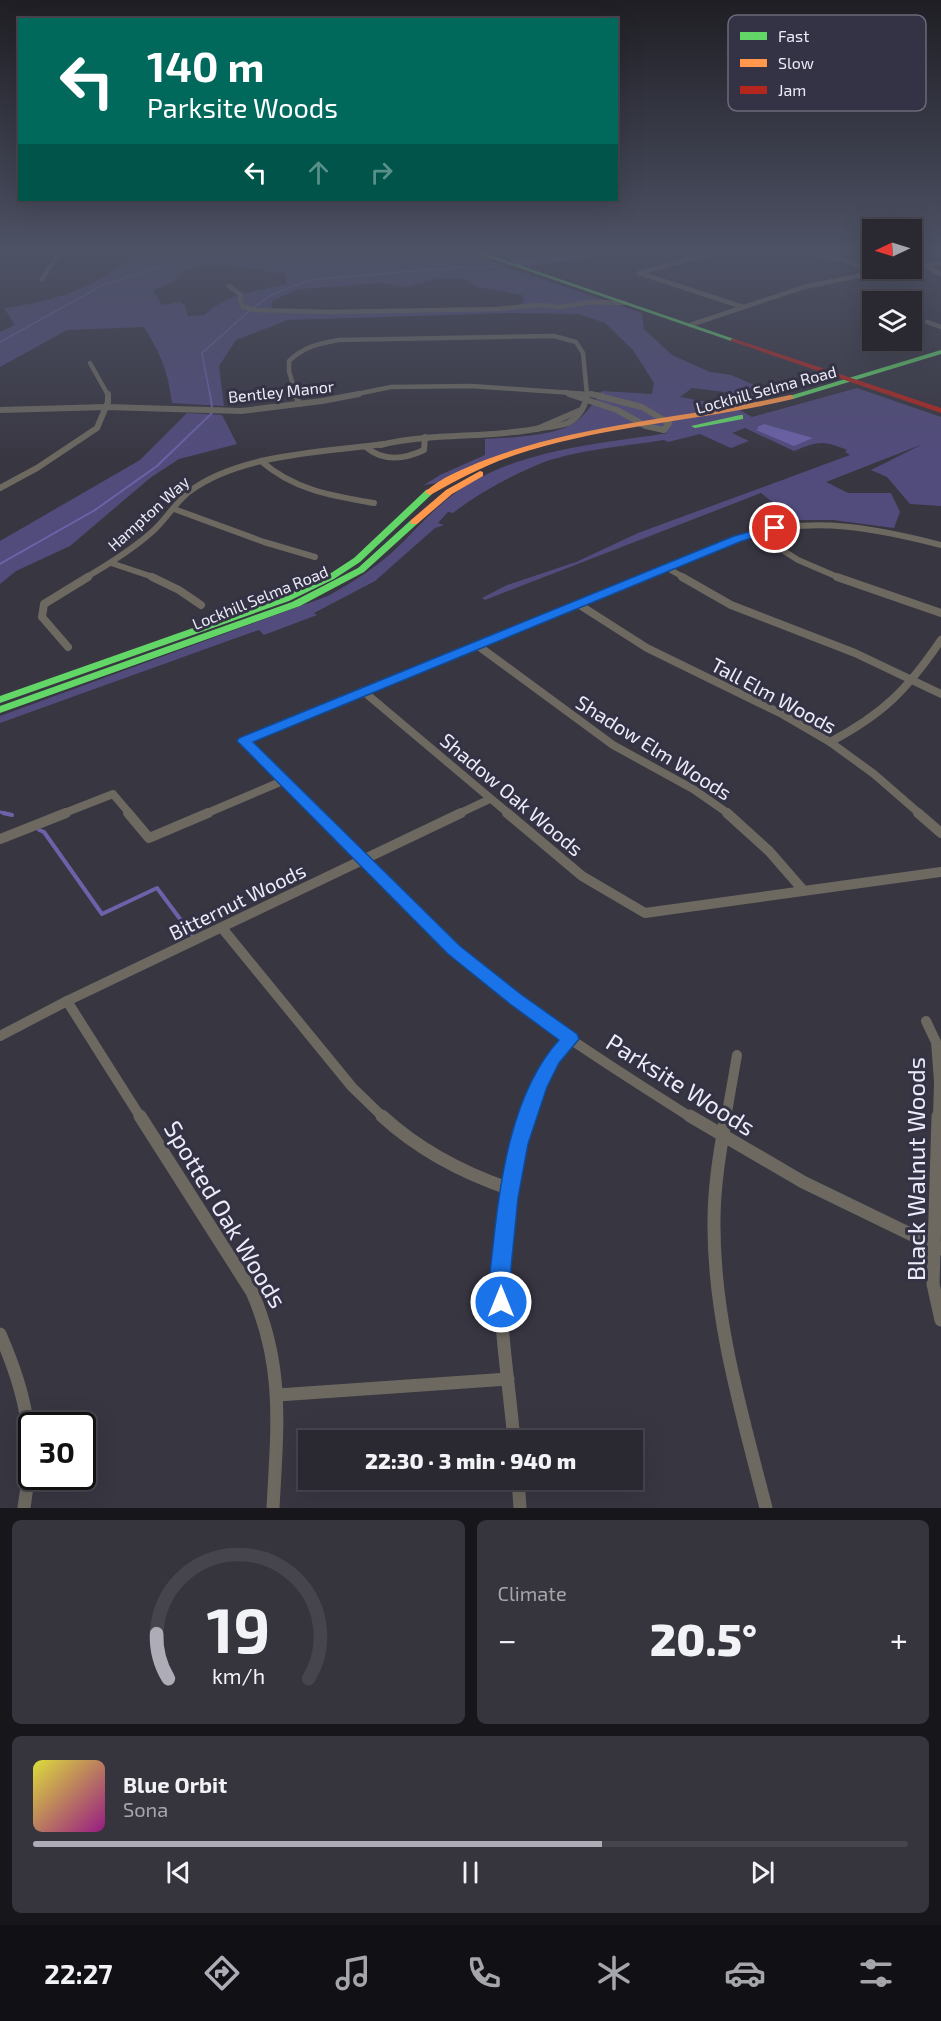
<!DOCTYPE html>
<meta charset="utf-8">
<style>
:root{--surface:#2a2831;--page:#36343d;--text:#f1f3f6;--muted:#a5a6ab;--line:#46444d;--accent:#adacb7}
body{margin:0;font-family:"Exo 2",sans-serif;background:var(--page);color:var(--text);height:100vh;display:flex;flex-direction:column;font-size:22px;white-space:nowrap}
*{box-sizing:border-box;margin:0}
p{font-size:20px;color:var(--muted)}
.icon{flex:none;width:33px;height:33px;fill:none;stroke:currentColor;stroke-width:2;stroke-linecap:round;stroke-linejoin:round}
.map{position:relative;height:1508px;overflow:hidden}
.side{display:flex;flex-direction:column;gap:12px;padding:12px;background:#17161b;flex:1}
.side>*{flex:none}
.hud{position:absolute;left:18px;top:18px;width:600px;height:183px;border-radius:0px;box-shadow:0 6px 24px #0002,0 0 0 2px var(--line);background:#00695c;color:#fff;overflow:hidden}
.needle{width:39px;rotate:266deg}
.buttons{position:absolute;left:862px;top:219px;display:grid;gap:12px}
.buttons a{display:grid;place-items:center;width:60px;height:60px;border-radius:0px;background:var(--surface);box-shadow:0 6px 24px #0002,0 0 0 2px var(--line);font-size:30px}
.speed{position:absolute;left:18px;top:1412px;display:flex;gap:12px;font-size:30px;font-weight:700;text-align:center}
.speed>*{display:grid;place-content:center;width:78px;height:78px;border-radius:50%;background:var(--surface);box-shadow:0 6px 24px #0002,0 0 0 2px var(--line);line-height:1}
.speed .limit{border:3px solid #111;border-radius:9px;background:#fff;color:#111}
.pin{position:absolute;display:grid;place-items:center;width:51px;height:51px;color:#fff;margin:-26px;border:3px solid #fff;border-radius:50%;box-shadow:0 2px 6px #0007}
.me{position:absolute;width:66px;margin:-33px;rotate:0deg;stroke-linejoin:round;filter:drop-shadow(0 0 4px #0008)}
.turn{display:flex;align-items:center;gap:21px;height:126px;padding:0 30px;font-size:27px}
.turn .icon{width:78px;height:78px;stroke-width:2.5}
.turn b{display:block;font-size:42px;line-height:51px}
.lanes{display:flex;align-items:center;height:57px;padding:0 30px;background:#0003;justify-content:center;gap:30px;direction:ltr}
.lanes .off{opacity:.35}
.big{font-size:45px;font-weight:800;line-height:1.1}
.side .tile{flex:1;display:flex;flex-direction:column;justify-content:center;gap:9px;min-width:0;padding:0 21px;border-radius:9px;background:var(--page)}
.side .dial{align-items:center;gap:0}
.dial svg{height:156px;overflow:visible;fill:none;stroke:var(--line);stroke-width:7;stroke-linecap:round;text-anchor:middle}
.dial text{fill:var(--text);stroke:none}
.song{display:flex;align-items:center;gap:18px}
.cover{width:72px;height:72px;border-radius:9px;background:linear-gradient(135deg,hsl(60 70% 55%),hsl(310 70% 35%))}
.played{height:6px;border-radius:3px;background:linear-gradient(90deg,var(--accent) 65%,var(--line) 65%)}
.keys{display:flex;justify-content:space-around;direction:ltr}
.heat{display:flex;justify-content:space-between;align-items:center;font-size:33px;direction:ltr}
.side .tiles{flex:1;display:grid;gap:12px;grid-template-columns:1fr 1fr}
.tile:last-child{grid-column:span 2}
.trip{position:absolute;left:298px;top:1430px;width:345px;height:60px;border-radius:0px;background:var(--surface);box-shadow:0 6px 24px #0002,0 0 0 2px var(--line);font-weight:800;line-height:60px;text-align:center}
.tab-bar{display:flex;height:96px;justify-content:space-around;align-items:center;background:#111014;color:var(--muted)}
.tab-bar .icon{width:42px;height:42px}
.tab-bar .on{color:var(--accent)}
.tab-bar b{font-size:27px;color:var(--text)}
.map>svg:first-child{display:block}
</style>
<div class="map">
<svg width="941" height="1508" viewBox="0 0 941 1508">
<rect width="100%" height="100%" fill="#383641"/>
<!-- green -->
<g fill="#524c7d" fill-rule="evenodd">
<path d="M 116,252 L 171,252 L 170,254 L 203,252 L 462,252 L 642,313 L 644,329 L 672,355 L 710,372 L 731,375 L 775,394 L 743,406 L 733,402 L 740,400 L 725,392 L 692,388 L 680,397 L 718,404 L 727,403 L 752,417 L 857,388 L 941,417 L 941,506 L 910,504 L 887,477 L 871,470 L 923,444 L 826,482 L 848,493 L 891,493 L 900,512 L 894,528 L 833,520 L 795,520 L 761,493 L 485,600 L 482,598 L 507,585 L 576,562 L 638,533 L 850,455 L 845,452 L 847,450 C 823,440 818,441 794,451 L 745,428 L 732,433 L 749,441 L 731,448 L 700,434 L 668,442 L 664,440 C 627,446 572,450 537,465 C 507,478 479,493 453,513 L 448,512 L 438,523 L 444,525 L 435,528 L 375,581 L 314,613 L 317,615 L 264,635 L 259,630 L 236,638 L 0,723 L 0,716 L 328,596 C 355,581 380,565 402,543 C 419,526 435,508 455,493 C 514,450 598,444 668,433 L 635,426 L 549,442 L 498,456 L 438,483 L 424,485 L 440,475 L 485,455 L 485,439 C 508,438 555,436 574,423 C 585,416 595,401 602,391 L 652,394 L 654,383 L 633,350 L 605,323 L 579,314 L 510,313 L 288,320 L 236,340 L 219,366 L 224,406 L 172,403 C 168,372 161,354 144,327 L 67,330 L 0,367 L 0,332 L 15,325 L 4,308 C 55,301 90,290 130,258 ZM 201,266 L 230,266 L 285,274 L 286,284 C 257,291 227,293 204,315 L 188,316 L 185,305 L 180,302 L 162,305 L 153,290 L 174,282 L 181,273 ZM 440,278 L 467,279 L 477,287 L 522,295 L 524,302 L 513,309 L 270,313 L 273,300 L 300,289 L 382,283 L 406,287 Z"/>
<path d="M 565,252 L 605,252 L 582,260 L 530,266 L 500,257 Z"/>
<path d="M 187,413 L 222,415 L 237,444 L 179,459 L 150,478 L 70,546 L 16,571 L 0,584 L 0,541 L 140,460 Z"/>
</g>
<!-- water -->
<path fill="#6c62a9" d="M 764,424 L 813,438 L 794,446 L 756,430 L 759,428 L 757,427 Z"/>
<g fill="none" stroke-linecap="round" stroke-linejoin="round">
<!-- stream-far3 -->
<g stroke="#6c62a9" stroke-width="1.5">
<path d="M 306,252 L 405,259 L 454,266"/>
<path d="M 460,267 L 484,268 L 504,265"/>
<path d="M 253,308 L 271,295 L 309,280 L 462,267"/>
<path d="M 0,342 L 103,285 L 171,263 L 232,252"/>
<path d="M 210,395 L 202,353 L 249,311"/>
</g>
<!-- stream-far2 -->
<g stroke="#6c62a9" stroke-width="2">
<path d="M 210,394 L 212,407"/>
<path d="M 0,564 L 95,510 L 157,466 L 212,413"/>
</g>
<!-- stream-far1 -->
<path stroke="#6c62a9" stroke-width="3" d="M 0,812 L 9,814"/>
<!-- stream -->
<g stroke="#6c62a9" stroke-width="4">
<path d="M 3,813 L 12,815"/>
<path d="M 39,830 L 44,832 L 102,914 L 157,888 L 192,935"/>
</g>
<!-- river -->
<path fill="#6c62a9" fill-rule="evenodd" d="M 570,252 L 583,252 L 565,260 L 519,266 L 514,263 L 519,260 Z"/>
<!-- street-far4 -->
<g stroke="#6d6960" stroke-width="4.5">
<path d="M 815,252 L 875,270"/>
<path d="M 923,265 L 941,274"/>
<path d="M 912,266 L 941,263"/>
<path d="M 639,273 L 743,307"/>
<path d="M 639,273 L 714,252"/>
<path d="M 42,279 L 60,252"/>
<path d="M 229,286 L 241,295 L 240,301 L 243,307 L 255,310 L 330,312 L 498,309 L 540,305 L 559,307 L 593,302 L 625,303"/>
<path d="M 927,322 L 941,327"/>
<path d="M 690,325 L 804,287 L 897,268"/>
<path d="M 90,363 L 108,395"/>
<path d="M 565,392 L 574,395"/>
<path d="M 296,395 L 289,371 L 289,361 C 303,347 320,343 339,340 L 554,336 L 576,342 L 583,353 L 587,395"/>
<path d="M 352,395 L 391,387 L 471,386 L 602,395"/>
</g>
<!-- street-far3 -->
<g stroke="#6d6960" stroke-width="6">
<path d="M 296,394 L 299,404"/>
<path d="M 569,394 L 617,410 L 646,426 L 664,430 L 669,423 L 642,407 L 591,394"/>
<path d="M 0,410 L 106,407 L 241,411 L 322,401 L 359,394"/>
<path d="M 537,429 L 581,410"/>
<path d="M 380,445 C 433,432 487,439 541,428 C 549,427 560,426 568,423 C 579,418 586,405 587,394"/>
<path d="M 366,447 C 383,462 405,459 424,450 L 425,437"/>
<path d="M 261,461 C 294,490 332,496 374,503"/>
<path d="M 0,488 L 37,468 L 97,428 L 108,402 L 108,394"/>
<path d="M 174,509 L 264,542 L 315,557"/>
<path d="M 756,533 L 798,560 L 840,578"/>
<path d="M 111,563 L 156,578"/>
<path d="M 667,568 L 685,578"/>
<path d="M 85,578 C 109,564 132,550 153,531 C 166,519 176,502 190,491 C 240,454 323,452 384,444"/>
<path d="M 642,578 C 677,564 715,544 752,534 C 815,516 879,529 941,545"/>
</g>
<!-- street-far2 -->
<g stroke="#6d6960" stroke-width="8">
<path d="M 152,577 L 179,590 L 201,605"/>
<path d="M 682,577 L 731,605 L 855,653 L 941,694"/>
<path d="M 837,577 L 941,613"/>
<path d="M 578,604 L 647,648 L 782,714 L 830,742 L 874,774 L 920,814"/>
<path d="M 477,645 L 613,745 L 693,789 L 729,814"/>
<path d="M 68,647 L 42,617 L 44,604 L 88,577"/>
<path d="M 363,691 L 509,814"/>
<path d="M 830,742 C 883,714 907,690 941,640"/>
<path d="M 62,814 L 113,794 L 130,814"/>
<path d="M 205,814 L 285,780"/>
<path d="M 318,814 L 244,741 L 645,577"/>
<path d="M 458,814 L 490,799"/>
</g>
<!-- street-far1 -->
<g stroke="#6d6960" stroke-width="10">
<path d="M 128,813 L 149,838 L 208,813"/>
<path d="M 316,813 C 362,858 406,908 455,951 C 527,1014 610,1066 692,1118"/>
<path d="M 507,813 L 582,876 L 645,913 L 941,872"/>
<path d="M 727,813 L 769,851 L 803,890"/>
<path d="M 918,813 L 941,833"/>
<path d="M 0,839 L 66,813"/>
<path d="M 222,928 L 352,1087 L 384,1118"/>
<path d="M 67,1001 L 141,1118"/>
<path d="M 926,1021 L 936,1042 L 939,1081 L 938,1118"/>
<path d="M 0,1036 L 67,1001 L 461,813"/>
<path d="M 526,1118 C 535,1088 548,1061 570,1039"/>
<path d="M 726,1118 L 737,1055"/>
</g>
<!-- street -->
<g stroke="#6d6960" stroke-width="13">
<path d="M 140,1116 L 252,1292 C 285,1367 277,1429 273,1508"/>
<path d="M 382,1116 C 419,1150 463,1173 510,1189"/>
<path d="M 690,1116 L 803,1182 L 941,1249"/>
<path d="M 726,1116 C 720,1151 714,1186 714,1221 C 713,1318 742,1414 766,1508"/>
<path d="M 938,1116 L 933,1284 L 941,1320"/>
<path d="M 0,1334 C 28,1398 35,1439 24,1508"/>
<path d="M 278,1395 L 508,1379"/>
<path d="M 514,1440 C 509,1385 500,1330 500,1275 C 501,1221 511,1168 527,1116"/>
<path d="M 518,1479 L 520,1508"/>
</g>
<!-- fast -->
<g fill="#63d668" fill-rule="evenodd">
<path d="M 473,252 L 481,252 L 737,340 L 731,341 Z"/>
<path d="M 941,350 L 941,354 L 793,399 L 786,397 Z"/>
<path d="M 740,415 L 743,415 L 743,419 L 695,428 L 691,426 Z"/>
<path d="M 429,489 L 432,490 L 432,494 L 360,562 L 334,579 L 289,601 L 0,703 L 0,696 L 281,597 L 328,575 L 354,558 L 426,490 Z"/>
<path d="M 414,519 L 419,522 L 417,524 L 364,572 L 300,606 L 0,713 L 0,706 L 292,602 L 358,568 L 411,520 Z"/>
</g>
<!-- slow -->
<g fill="#ff974d" fill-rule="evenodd">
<path d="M 790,395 L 793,395 L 793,399 C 702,421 603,425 515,455 C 485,465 459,479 432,494 L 429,495 L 425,492 C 440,478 465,468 485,460 C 582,423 689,418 790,395 Z"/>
<path d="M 480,471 L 483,472 L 483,476 L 452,494 L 417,524 L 411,524 L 411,520 L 446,490 Z"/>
</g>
<!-- jam -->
<path fill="#b3261e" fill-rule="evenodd" d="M 731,339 L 735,339 L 941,408 L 941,413 L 731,341 Z"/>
</g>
<!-- sky -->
<linearGradient id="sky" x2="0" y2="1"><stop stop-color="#1f1e24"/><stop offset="0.54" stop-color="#4d5265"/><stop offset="1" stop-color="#4d5265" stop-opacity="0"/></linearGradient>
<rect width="941" height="463" fill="url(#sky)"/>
<!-- route -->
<path fill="#1a73e8" stroke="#114b97" stroke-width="1.5" d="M 775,525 L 781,528 L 779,530 L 742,541 L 253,742 L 460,946 L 522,995 L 577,1034 L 579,1039 L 559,1063 L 547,1087 L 528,1144 L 518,1198 L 511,1268 L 512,1302 L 509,1309 L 501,1312 L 494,1309 C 486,1291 491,1265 493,1246 C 500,1179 512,1092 559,1040 L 510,1004 L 448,954 L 237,741 L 239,738 L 734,536 Z"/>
<g text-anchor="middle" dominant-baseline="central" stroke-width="6" stroke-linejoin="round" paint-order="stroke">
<!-- far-street labels -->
<g font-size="16" fill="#ecebf7" stroke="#343245">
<text transform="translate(766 389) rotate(-15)">Lockhill Selma Road</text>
<text transform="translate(281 391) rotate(-6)">Bentley Manor</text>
<text transform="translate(148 513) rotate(-42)">Hampton Way</text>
<text transform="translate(260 597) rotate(-22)">Lockhill Selma Road</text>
</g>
<!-- street labels -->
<g font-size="20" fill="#ecebf7" stroke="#343245">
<text transform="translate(774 695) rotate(28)">Tall Elm Woods</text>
<text transform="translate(654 747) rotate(32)">Shadow Elm Woods</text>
<text transform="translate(512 794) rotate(40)">Shadow Oak Woods</text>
<text transform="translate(237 901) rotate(-26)">Bitternut Woods</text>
</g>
<!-- near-street labels -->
<g font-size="24" fill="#ecebf7" stroke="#343245">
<text transform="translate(681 1084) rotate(32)">Parksite Woods</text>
<text transform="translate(915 1169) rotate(-90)">Black Walnut Woods</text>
<text transform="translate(226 1214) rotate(59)">Spotted Oak Woods</text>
</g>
</g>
<!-- legend -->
<rect x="728" y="15" width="198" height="96" rx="9" fill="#343245" stroke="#6b6a7a" stroke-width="1.5"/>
<rect x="740" y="32" width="27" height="8" fill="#63d668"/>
<rect x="740" y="59" width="27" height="8" fill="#ff974d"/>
<rect x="740" y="86" width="27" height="8" fill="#b3261e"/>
<g font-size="16" fill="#ecebf7">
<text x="778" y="42">Fast</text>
<text x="778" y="69">Slow</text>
<text x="778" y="96">Jam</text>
</g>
</svg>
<div class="buttons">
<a><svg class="needle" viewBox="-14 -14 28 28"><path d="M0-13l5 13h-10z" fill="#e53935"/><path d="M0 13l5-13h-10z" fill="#a5a6ab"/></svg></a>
<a><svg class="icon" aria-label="layers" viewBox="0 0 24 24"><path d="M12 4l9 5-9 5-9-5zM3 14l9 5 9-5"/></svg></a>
</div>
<div class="speed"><div class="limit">30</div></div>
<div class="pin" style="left:775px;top:528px;background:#d93025"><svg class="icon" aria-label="arrive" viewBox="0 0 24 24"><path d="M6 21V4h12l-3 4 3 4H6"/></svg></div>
<svg class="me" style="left:501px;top:1302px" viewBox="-20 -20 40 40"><circle r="17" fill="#1a73e8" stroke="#fff" stroke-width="3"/><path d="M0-11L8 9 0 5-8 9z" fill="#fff"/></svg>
<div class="trip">22:30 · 3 min · 940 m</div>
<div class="hud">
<div class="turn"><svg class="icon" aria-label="left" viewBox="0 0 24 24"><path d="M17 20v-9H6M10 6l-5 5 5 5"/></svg><div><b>140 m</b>Parksite Woods</div></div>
<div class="lanes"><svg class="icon" aria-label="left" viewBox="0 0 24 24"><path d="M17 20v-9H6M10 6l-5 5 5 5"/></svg><svg class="icon off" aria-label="ahead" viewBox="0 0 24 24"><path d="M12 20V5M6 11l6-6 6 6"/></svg><svg class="icon off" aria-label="right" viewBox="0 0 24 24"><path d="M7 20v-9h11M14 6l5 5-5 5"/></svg></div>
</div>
</div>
<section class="side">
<div class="tiles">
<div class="tile dial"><svg viewBox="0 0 100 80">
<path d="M14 69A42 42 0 1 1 86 69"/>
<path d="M14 69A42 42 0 0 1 8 46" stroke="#adacb7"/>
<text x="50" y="56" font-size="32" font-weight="700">19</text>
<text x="50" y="72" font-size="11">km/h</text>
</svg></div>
<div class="tile"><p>Climate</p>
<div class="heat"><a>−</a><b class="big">20.5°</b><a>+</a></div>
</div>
<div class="tile">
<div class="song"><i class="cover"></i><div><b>Blue Orbit</b><p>Sona</p></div></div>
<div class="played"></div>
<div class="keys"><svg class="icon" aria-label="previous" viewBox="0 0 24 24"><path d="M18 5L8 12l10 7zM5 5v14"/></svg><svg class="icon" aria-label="pause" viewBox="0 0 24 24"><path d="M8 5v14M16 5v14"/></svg><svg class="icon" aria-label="next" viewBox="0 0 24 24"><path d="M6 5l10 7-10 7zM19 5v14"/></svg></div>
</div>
</div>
</section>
<nav class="tab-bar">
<b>22:27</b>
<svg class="icon on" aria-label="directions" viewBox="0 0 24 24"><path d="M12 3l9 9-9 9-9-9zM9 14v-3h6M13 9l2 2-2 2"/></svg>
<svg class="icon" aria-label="music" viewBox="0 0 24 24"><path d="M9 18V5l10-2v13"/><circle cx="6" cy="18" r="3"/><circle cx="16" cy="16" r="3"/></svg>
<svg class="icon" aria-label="phone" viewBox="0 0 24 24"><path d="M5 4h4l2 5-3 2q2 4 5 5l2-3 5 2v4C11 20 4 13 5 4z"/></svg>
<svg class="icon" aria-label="climate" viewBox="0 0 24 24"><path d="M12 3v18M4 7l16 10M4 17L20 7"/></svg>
<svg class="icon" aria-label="car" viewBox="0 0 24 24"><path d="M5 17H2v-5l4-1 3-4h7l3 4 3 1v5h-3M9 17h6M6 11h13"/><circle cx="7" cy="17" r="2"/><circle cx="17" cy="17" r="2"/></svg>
<svg class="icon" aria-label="filters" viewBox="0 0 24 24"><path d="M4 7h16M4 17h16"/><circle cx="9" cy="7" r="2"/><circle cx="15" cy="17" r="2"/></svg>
</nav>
